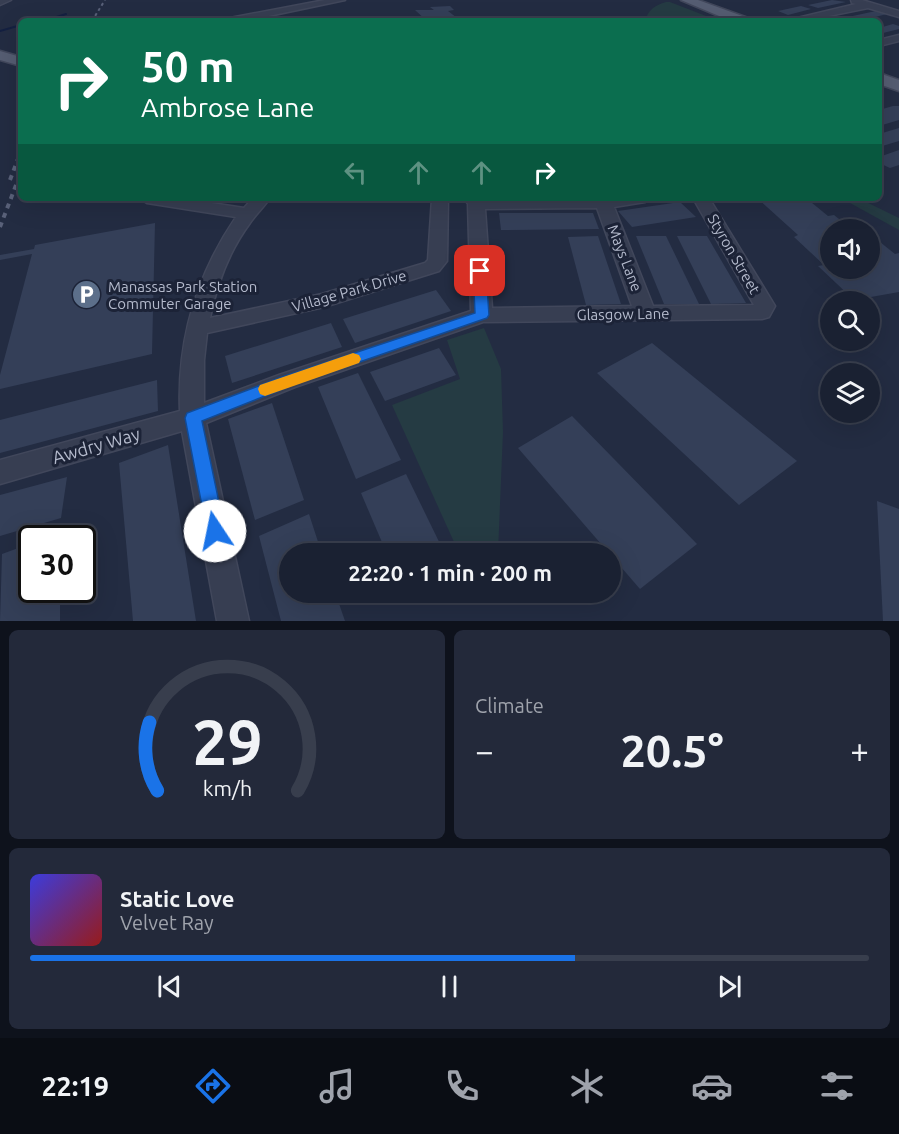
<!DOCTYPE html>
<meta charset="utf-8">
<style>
:root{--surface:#1a2132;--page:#23293a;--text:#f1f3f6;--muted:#9fa3ac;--line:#383e4d;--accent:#1a73e8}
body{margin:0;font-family:Ubuntu,sans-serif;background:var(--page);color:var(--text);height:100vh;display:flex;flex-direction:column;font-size:22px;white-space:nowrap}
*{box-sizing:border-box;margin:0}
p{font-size:20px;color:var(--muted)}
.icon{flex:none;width:33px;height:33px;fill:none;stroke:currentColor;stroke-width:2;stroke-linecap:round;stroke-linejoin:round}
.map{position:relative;height:621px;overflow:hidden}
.sheet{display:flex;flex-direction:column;gap:9px;padding:9px;background:#0e121c;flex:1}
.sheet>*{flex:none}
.guide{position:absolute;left:18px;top:18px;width:864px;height:183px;border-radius:9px;box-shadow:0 6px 24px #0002,0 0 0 2px var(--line);background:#0b6e4f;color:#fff;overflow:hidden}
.buttons{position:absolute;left:820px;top:219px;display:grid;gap:12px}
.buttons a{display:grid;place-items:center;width:60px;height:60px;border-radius:50%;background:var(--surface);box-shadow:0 6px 24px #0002,0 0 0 2px var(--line);font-size:30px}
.speed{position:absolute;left:18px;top:525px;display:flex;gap:12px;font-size:30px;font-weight:700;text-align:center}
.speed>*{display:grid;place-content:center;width:78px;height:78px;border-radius:50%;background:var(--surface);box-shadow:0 6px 24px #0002,0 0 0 2px var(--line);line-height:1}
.speed .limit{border:3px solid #111;border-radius:9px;background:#fff;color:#111}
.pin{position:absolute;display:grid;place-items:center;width:51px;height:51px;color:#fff;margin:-26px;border-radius:12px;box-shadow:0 3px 9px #0006}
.me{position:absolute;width:66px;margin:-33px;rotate:349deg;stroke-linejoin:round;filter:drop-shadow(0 0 4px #0008)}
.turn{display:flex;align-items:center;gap:21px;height:126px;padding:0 24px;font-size:27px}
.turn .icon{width:78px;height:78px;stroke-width:2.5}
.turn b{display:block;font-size:42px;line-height:51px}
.lanes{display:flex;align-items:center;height:57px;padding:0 24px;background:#0003;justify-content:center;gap:30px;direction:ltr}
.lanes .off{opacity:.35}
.big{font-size:45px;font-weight:700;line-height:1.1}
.sheet .card{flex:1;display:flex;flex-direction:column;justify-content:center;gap:9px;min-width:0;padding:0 21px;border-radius:9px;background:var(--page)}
.sheet .dial{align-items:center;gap:0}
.dial svg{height:156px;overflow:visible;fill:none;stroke:var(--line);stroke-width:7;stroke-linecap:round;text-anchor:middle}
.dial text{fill:var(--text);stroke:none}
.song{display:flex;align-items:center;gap:18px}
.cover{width:72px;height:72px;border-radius:9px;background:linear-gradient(135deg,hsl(240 70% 55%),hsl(0 70% 35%))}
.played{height:6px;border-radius:3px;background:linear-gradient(90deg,var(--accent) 65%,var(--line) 65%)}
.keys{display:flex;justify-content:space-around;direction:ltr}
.heat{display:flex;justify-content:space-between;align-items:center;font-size:33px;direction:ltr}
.sheet .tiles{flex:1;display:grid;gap:9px;grid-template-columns:1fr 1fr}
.card:last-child{grid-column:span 2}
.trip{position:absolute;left:279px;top:543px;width:342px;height:60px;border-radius:30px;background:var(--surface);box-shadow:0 6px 24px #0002,0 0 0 2px var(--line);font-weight:700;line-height:60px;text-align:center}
.tabs{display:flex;height:96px;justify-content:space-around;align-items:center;background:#0a0d14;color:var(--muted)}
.tabs .icon{width:42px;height:42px}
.tabs .active{color:var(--accent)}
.tabs b{font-size:27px;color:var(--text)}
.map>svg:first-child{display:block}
</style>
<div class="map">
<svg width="899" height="621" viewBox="0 0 899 621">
<rect width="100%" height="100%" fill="#232c42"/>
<!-- green -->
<g fill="#253b43">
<path d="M 666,2 L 670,2 L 719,21 L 645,21 C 648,10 655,5 666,2 Z"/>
<path d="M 841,198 L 858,198 L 899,218 L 899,230 Z"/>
<path d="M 484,328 L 501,369 L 503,432 L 498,553 L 459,553 L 392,405 L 460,379 L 447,340 Z"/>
</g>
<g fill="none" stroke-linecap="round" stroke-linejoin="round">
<!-- stream -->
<g stroke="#142041" stroke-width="2">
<path d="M 44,21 L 66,14"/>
<path d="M 0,31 L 21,25"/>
</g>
</g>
<!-- building -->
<g fill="#343f58">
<path d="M 832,0 L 846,2 L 818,8 L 808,5 Z"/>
<path d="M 450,6 L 454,10 L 448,11 L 461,21 L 427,21 L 415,10 L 434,10 L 430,7 Z"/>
<path d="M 801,6 L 811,9 L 788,15 L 778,11 Z"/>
<path d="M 876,11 L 887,14 L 859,21 L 848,17 Z"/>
<path d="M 893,24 L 899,26 L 899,29 L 879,34 L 879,28 Z"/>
<path d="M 893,106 L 899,106 L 899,120 L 879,126 L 879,110 Z"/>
<path d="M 899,128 L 899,141 L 879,147 L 879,134 Z"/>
<path d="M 899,150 L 899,165 L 890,168 L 879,163 L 879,157 Z"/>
<path d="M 757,198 L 806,198 L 828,216 L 834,215 L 849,227 L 860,226 L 865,230 L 831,230 L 831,268 L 870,268 L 870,234 L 895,254 L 899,253 L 899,292 L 854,300 L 818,266 L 824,265 L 794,237 L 798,235 Z"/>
<path d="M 680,202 L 696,217 L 632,227 L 618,211 Z"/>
<path d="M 499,213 L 593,213 L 599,229 L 501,230 Z"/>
<path d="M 155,223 L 152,354 L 0,389 L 0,375 L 32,254 L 0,260 L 0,255 L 34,249 L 35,245 Z"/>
<path d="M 598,236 L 621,304 L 586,305 L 568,237 Z"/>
<path d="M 636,236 L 666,236 L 699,304 L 664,304 Z"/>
<path d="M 677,236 L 707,236 L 746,303 L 711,304 Z"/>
<path d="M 436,290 L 451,311 L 355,343 L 343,319 Z"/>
<path d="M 331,323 L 342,347 L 232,383 L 225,356 Z"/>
<path d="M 652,343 L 797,461 L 739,505 L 597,373 Z"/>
<path d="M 439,348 L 456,375 L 385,401 L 370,372 Z"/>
<path d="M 358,373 L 401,460 L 356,479 L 318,387 Z"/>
<path d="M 157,380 L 158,411 L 0,453 L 0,420 Z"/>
<path d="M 272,403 L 304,500 L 255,520 L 228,419 Z"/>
<path d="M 572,416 L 697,544 L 640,589 L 518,448 Z"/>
<path d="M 168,445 L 196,621 L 133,621 L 119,463 Z"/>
<path d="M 406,474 L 445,554 L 387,554 L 361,493 Z"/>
<path d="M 67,477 L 61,518 L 0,536 L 0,495 Z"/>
<path d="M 877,501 L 899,509 L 899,621 L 883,621 Z"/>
<path d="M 309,514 L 322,554 L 290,554 L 290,592 L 335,592 L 345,621 L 281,621 L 259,536 Z"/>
<path d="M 32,543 L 32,590 L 60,590 L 60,621 L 0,621 L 2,554 Z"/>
</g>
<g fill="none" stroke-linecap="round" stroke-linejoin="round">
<defs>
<g id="minor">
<path d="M 0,0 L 11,0 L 0,5 Z"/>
<path d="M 325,0 L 345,0 L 245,21 L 225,21 L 230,18 Z"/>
<path d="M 851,0 L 862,0 L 899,11 L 899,17 L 868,8 L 804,21 L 789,20 L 856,4 L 852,3 Z"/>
<path d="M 899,35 L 899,41 L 879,46 L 879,40 Z"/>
<path d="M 139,198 L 179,198 L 244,208 L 253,198 L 270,198 C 264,207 256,214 250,223 C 229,251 217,284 210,318 L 322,294 L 425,263 L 428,260 L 432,198 L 448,198 L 447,261 L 439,271 L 324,307 L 207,333 L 204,360 L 204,403 L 279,375 L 471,311 L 468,204 L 464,198 L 647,198 L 645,202 L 614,207 L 653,306 L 754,305 L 693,198 L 709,198 L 775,306 L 769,317 L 762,319 L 483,322 L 295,387 L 206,423 L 249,621 L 217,621 L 182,431 L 0,484 L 0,460 L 180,411 C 177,340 196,276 236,217 L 147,203 ZM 597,208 L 632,306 L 492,308 L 485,209 Z"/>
</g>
<g id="major">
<path d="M 681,0 L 698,0 L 748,18 L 749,21 L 731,21 Z"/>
<path d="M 0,51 L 21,57 L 21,66 L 0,60 Z"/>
<path d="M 879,73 L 899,80 L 899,91 L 879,84 Z"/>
</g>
</defs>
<!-- minor casing -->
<use href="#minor" stroke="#41475b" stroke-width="3"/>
<!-- major casing -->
<use href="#major" stroke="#41475b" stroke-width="3"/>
<!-- minor -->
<use href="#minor" fill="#373e52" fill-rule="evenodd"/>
<!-- major -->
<use href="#major" fill="#555d72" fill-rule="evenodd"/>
<!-- rail-far2 -->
<path stroke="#596179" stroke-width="2" stroke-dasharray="3 3" stroke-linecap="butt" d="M 92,21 L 105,0"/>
<!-- rail-far1 -->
<path stroke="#596179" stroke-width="3" stroke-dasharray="4 4" stroke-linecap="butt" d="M 18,161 L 21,152"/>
<!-- rail -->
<g stroke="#596179" stroke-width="4" stroke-dasharray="5 5" stroke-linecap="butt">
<path d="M 10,180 L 18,159"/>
<path d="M 0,227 L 21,172"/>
</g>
</g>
<!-- route -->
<path fill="#1a73e8" stroke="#114b97" stroke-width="1.5" d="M 480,267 L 486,271 L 489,315 L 487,318 L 293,385 L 202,421 L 225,531 L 222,537 L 215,540 L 208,537 L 185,418 L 187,413 L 282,377 L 475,313 L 473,271 Z"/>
<!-- slow -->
<path fill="#f59e0b" d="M 353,353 L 359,355 L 361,359 L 359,363 L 265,396 L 260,394 L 258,389 L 260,385 Z"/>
<!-- icons -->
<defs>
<symbol id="parking-disc" viewBox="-11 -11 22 22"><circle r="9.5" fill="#5c6f8a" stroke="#1c2337"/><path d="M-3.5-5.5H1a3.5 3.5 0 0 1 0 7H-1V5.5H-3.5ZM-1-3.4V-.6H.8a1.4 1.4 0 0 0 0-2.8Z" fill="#fff"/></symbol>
</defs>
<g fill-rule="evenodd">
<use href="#parking-disc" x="70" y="278" width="33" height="33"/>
</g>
<g text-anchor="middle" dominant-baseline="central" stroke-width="6" stroke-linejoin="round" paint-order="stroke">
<!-- street labels -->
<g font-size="15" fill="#b4bacc" stroke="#1c2337">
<text transform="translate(734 254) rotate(60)">Styron Street</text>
<text transform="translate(625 258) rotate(69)">Mays Lane</text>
<text transform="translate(349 291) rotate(-16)">Village Park Drive</text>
<text transform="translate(623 314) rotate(-1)">Glasgow Lane</text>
</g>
<!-- poi labels -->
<g font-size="15" fill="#b4bacc" stroke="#1c2337" text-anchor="start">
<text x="108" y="286">Manassas Park Station<tspan x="108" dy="17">Commuter Garage</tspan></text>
</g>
<!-- near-street labels -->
<g font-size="18" fill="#b4bacc" stroke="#1c2337">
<text transform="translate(96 445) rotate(-16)">Awdry Way</text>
</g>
</g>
</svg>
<div class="buttons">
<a><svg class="icon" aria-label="sound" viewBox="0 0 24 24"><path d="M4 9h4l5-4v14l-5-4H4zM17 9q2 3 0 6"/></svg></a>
<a><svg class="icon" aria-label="search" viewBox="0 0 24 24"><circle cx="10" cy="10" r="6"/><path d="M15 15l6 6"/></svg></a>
<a><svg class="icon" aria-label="layers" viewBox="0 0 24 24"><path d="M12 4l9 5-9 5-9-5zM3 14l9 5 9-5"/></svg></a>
</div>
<div class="speed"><div class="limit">30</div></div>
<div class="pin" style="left:480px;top:271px;background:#d93025"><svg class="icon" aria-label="arrive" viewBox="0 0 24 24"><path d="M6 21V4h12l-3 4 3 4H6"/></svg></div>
<svg class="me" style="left:215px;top:531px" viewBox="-20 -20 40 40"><circle r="19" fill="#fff"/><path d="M0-13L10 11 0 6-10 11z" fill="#1a73e8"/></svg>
<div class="trip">22:20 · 1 min · 200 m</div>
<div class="guide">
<div class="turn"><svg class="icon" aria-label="right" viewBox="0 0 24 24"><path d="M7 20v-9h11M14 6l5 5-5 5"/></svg><div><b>50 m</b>Ambrose Lane</div></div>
<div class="lanes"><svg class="icon off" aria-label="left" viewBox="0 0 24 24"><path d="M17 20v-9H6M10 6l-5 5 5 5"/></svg><svg class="icon off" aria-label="ahead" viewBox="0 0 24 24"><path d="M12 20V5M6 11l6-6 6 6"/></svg><svg class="icon off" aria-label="ahead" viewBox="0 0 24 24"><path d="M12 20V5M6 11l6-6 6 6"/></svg><svg class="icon" aria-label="right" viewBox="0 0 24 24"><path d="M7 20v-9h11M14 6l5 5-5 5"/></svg></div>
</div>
</div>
<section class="sheet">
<div class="tiles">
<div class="card dial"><svg viewBox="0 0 100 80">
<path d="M14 69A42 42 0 1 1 86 69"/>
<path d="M14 69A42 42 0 0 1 10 34" stroke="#1a73e8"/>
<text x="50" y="56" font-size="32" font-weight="700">29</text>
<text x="50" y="72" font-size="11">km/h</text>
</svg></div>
<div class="card"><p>Climate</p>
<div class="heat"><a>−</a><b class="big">20.5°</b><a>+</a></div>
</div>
<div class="card">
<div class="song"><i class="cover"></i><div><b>Static Love</b><p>Velvet Ray</p></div></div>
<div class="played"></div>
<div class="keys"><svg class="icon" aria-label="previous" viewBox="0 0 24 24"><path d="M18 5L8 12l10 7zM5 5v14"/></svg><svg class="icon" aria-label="pause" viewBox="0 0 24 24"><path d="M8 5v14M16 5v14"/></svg><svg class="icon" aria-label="next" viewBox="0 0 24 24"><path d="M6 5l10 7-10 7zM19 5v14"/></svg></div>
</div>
</div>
</section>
<nav class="tabs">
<b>22:19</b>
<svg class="icon active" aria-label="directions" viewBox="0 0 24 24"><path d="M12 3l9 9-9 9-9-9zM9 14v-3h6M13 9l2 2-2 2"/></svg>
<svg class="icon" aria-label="music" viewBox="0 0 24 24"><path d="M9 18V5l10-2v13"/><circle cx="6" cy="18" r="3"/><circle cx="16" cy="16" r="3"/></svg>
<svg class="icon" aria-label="phone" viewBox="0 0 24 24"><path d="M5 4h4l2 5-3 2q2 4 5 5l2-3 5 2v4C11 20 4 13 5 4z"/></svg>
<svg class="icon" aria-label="climate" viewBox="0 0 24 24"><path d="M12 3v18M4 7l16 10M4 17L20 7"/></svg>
<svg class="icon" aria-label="car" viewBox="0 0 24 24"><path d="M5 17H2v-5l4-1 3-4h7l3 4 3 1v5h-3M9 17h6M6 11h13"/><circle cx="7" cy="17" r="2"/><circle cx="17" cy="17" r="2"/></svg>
<svg class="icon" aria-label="filters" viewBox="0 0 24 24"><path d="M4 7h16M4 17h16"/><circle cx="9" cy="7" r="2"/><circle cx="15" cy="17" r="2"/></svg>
</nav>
